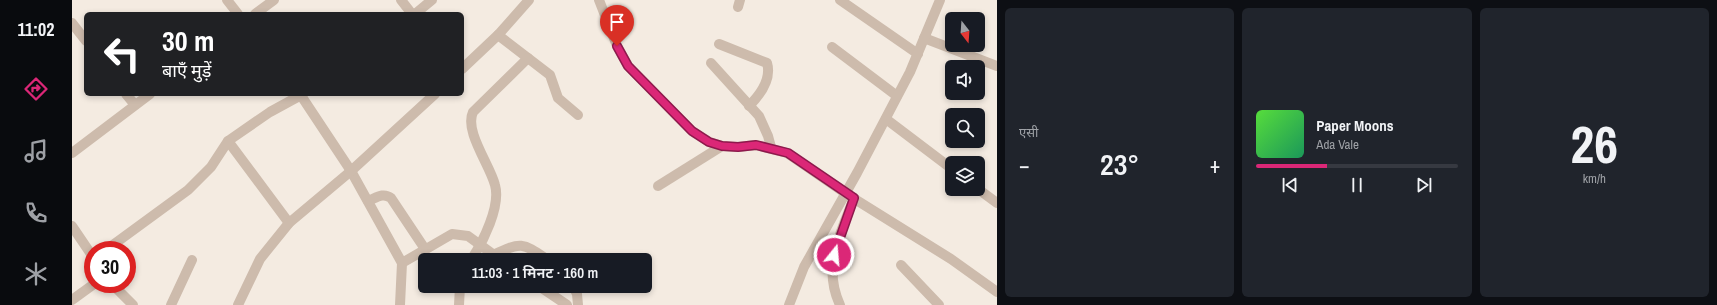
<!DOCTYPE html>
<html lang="hi">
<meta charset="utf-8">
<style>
:root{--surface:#171b24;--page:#20242c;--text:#f1f3f6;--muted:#9ea1a6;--line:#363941;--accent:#db2777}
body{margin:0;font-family:"Archivo Narrow","Noto Sans Devanagari",sans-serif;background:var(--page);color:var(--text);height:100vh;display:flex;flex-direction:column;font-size:15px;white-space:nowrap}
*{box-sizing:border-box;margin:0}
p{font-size:13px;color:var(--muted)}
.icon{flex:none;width:22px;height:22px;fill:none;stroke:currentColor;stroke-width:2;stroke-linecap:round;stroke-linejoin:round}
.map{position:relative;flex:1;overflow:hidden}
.sheet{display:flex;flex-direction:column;gap:8px;padding:8px;background:#0d0f14;width:720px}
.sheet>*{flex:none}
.guide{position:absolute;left:12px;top:12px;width:380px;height:84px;border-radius:6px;box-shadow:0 2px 6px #0003;background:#202124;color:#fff;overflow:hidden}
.needle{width:26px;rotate:163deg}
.fabs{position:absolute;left:873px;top:12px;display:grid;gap:8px}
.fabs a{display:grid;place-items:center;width:40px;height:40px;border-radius:6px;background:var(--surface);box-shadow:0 2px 6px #0003;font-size:20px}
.speed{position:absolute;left:12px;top:241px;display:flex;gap:8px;font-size:20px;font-weight:700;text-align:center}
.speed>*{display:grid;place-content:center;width:52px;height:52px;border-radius:50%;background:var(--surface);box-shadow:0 2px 6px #0003;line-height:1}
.speed .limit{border:6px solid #d22;background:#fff;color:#111}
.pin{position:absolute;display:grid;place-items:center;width:34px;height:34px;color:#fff;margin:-41px -17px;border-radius:50% 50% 50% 0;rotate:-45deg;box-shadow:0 0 4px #0007}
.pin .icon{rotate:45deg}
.me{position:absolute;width:44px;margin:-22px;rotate:17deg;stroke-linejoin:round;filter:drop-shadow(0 0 3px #0008)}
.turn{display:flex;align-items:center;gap:14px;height:84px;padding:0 12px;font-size:18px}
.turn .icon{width:52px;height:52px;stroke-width:2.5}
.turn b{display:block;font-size:28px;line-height:34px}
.big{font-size:30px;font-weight:600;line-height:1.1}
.sheet .tile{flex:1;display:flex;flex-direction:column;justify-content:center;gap:6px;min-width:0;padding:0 14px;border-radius:6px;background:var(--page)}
.sheet .dial{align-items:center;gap:0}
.dial b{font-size:52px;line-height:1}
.song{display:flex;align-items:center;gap:12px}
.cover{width:48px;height:48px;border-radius:6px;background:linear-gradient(135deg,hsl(110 70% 55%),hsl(150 70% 35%))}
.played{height:4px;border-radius:2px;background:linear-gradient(90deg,var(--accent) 35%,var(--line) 35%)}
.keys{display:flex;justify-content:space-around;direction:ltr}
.heat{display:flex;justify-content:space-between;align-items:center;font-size:22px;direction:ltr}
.sheet .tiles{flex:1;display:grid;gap:8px;grid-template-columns:repeat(3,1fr)}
.trip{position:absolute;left:346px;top:253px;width:234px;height:40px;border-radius:6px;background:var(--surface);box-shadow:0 2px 6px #0003;font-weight:600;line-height:40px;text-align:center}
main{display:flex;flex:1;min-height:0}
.tab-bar{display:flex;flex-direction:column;width:72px;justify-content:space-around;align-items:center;background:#090b0e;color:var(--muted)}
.tab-bar .icon{width:28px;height:28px}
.tab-bar .current{color:var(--accent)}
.tab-bar b{font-size:18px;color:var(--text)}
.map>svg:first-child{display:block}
</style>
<main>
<nav class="tab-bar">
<b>11:02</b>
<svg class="icon current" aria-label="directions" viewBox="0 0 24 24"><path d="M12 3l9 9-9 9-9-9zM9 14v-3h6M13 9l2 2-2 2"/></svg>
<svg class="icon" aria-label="music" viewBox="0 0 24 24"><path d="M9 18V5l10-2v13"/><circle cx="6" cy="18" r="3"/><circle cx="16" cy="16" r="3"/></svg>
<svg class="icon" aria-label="phone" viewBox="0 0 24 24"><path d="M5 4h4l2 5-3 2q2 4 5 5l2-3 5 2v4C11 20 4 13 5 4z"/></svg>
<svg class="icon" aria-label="climate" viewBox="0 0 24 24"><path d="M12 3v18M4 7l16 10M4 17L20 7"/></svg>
</nav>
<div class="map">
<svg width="925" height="305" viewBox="0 0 925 305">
<rect width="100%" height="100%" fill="#f4ebe1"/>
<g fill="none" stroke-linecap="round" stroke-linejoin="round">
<!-- street -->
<g stroke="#cdbbac" stroke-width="10">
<path d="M 155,0 L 166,14"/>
<path d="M 329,0 L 340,14"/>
<path d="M 527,0 L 545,46 L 556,66 L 620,131 L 637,142 L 650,146 L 666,147 L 684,145 L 715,153 L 773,193 L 879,259 L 925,292"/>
<path d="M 768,0 L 846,54"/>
<path d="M 666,7 L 668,0"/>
<path d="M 183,14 L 202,0"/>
<path d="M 343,14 L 360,0"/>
<path d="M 0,23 L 14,41"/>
<path d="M 426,35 L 478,75 L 486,98 L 506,115"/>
<path d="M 852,38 L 925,66"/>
<path d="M 647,44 L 695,63 C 700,80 688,95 677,106"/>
<path d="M 760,47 L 825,96"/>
<path d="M 639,63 L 687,116 L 696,136 L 699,147"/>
<path d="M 390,69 L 426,35 L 457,0"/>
<path d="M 54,94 L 63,105"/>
<path d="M 228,94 L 279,171 L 330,263 L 328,305"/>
<path d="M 814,119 L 880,169"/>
<path d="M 156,141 L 217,223"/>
<path d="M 0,153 L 78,94"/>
<path d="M 586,186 L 650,146"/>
<path d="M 906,189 L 925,203"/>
<path d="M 296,201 C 304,198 311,192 319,198 L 353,249"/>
<path d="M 0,226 L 21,257"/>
<path d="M 34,250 L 116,190 L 139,167 L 156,141 L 198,112 L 231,94"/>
<path d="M 421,255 C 450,241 451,243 476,260"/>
<path d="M 399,260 C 411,242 429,206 423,185 C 418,165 392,131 401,112 L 456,58"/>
<path d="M 330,263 L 380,234 L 396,236 L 429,260"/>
<path d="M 829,265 L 867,305"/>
<path d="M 40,284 L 61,305"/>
<path d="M 467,286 L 495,305"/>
<path d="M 501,286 L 505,294 L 506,305"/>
<path d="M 0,300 L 22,284"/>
<path d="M 99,305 L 120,260"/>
<path d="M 166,305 L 188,259 L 217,223 L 279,171 L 363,94"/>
<path d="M 387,305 L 388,286"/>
<path d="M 717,305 L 732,267 L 785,173 L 838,72 L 868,0"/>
<path d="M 768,305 C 750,266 768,235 782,198"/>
</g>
</g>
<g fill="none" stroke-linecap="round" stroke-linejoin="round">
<defs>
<path id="route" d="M 545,46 L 556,66 L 620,131 L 637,142 L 650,146 L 666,147 L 684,145 L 716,153 L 782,198 L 762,255"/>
</defs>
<!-- route casing -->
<use href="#route" stroke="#8e194d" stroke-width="10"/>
<!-- route -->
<use href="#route" stroke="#db2777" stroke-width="7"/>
</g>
</svg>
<div class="fabs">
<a><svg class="needle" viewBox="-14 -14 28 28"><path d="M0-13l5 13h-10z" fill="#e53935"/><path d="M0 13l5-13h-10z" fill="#9ea1a6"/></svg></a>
<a><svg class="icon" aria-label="sound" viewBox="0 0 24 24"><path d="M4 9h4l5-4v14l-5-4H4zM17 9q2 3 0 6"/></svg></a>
<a><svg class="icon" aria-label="search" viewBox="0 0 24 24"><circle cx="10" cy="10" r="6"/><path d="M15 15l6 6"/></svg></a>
<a><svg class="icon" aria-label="layers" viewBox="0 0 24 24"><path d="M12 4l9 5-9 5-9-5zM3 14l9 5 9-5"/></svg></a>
</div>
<div class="speed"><div class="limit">30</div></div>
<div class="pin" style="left:545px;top:46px;background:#d93025"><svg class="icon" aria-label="arrive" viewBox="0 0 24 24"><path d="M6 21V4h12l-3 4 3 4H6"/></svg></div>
<svg class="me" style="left:762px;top:255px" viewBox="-20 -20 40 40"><circle r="17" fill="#db2777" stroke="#fff" stroke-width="3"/><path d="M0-11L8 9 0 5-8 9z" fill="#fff"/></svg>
<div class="trip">11:03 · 1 मिनट · 160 m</div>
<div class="guide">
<div class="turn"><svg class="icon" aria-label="left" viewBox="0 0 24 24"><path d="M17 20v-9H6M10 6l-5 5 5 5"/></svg><div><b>30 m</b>बाएँ मुड़ें</div></div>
</div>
</div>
<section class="sheet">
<div class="tiles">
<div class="tile"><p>एसी</p>
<div class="heat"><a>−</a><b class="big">23°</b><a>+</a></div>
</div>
<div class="tile">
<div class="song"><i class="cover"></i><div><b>Paper Moons</b><p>Ada Vale</p></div></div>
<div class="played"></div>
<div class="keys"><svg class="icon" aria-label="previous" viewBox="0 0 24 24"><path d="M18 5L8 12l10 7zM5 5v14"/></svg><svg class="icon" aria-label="pause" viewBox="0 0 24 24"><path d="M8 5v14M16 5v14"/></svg><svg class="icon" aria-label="next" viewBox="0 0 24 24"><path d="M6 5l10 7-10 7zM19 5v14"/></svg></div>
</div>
<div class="tile dial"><b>26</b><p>km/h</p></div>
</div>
</section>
</main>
